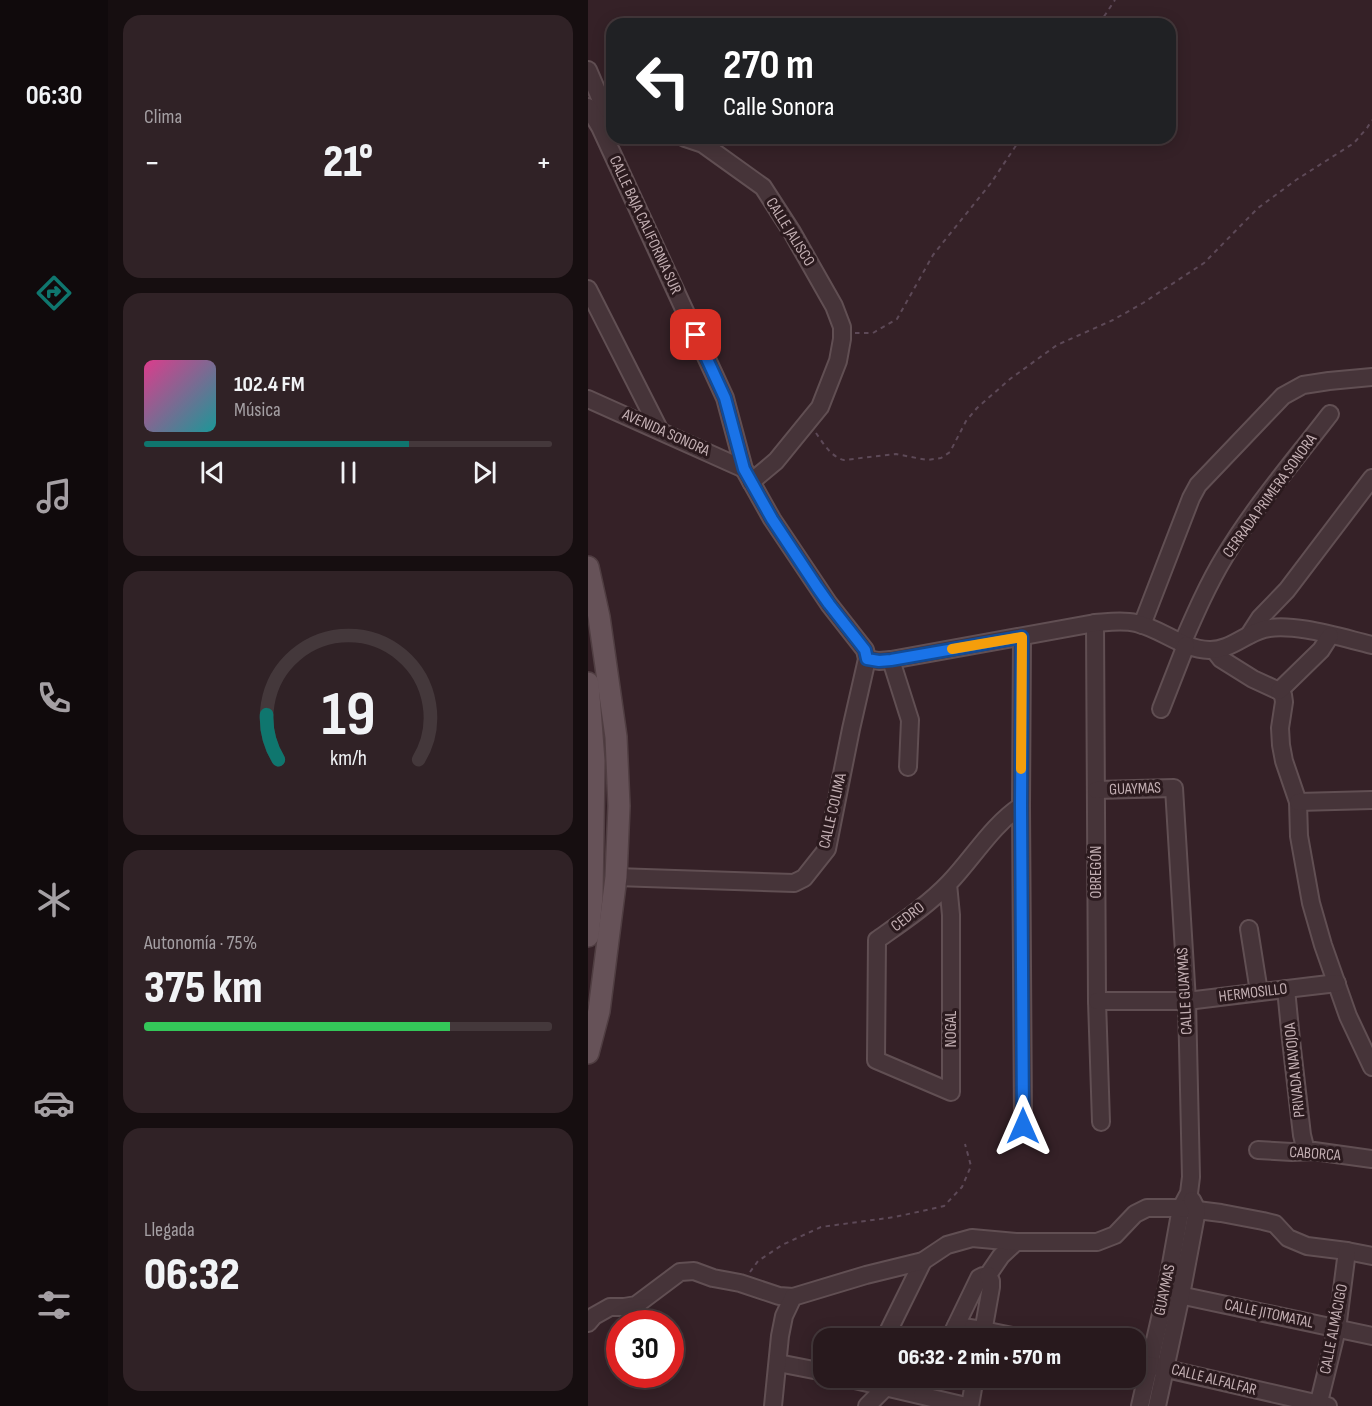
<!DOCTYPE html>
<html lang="es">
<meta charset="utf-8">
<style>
:root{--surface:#28191d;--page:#302226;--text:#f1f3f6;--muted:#a5a0a4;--line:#44383b;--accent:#0f766e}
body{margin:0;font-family:"Sofia Sans Condensed",sans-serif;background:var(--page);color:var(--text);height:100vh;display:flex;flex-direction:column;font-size:22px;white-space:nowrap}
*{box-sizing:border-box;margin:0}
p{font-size:20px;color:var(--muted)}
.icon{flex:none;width:33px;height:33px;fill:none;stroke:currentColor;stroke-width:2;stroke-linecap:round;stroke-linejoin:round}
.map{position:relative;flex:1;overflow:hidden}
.panel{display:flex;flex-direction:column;gap:15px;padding:15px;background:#160e10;width:480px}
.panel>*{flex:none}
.top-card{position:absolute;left:18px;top:18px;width:570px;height:126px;border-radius:18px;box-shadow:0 3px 15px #0003,0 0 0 2px var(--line);background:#202124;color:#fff;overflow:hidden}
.speed{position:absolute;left:18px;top:1310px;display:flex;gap:12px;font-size:30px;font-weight:700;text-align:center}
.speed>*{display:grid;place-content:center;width:78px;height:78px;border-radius:50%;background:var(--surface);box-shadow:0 3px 15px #0003,0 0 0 2px var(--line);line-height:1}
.speed .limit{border:9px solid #d22;background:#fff;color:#111}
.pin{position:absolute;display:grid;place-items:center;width:51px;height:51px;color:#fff;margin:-26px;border-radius:12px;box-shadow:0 3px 9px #0006}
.me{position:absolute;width:66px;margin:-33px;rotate:0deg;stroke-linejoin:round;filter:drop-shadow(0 0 4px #0008)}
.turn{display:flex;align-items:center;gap:21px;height:126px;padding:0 18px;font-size:27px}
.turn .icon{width:78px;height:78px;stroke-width:2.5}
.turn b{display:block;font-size:42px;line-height:51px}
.big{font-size:45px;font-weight:800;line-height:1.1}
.panel .card{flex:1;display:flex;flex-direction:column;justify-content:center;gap:9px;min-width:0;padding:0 21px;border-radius:18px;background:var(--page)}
.panel .dial{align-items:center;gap:0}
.dial svg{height:156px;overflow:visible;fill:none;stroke:var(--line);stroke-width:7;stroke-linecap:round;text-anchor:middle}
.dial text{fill:var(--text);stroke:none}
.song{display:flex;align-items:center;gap:18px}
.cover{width:72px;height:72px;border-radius:9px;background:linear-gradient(135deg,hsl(330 70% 55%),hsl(180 70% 35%))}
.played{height:6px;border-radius:3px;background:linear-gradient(90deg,var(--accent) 65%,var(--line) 65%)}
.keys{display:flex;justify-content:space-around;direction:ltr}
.heat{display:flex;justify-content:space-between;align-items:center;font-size:33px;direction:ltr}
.charge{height:9px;border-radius:4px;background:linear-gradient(90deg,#34c759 75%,var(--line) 0)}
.trip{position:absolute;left:225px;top:1328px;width:333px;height:60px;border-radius:18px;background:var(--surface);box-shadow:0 3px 15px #0003,0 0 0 2px var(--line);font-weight:800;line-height:60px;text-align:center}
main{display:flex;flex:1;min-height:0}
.menu{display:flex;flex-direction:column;width:108px;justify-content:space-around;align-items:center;background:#100a0c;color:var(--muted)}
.menu .icon{width:42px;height:42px}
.menu .on{color:var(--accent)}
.menu b{font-size:27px;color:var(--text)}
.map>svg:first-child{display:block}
</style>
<main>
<nav class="menu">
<b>06:30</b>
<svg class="icon on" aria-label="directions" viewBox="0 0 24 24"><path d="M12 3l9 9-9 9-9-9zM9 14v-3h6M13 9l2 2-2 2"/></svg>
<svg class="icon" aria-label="music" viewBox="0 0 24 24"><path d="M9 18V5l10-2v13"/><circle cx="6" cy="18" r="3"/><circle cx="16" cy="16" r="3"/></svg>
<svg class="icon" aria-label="phone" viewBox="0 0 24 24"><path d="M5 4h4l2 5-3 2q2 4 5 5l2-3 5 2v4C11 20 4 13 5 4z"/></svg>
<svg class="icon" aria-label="climate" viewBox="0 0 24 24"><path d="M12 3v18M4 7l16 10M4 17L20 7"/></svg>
<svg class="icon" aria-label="car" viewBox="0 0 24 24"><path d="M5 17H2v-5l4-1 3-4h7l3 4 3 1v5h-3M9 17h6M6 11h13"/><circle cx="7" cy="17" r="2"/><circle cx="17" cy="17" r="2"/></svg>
<svg class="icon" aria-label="filters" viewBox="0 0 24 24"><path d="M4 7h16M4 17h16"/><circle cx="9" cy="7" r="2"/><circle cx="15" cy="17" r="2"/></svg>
</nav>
<section class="panel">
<div class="card"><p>Clima</p>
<div class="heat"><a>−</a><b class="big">21°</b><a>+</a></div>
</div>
<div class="card">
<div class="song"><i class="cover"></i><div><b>102.4 FM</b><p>Música</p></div></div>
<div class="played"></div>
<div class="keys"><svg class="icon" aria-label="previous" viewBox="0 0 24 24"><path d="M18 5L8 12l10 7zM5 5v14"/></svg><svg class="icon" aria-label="pause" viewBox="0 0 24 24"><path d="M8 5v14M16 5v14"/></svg><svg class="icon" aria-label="next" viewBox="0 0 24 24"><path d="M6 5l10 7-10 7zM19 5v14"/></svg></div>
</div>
<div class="card dial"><svg viewBox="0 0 100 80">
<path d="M14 69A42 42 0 1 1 86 69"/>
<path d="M14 69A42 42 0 0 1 8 46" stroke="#0f766e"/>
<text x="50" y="56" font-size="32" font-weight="700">19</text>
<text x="50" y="72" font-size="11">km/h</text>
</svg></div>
<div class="card"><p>Autonomía · 75%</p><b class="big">375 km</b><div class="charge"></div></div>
<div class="card"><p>Llegada</p><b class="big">06:32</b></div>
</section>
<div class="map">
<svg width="784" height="1406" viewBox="0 0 784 1406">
<rect width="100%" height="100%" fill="#352127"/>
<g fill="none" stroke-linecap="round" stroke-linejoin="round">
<defs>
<g id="minor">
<path d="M 0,70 L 15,105 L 24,116"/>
<path d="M 0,107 L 12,127 L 137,398 L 156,469 L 184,519 L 241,604 L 277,650 L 279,659 L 263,729 L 239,849 L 216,878 L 206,883 L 28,877"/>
<path d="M 97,138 L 115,144 L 175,187 L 204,232 L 246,306 L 254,327 L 254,339 L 250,361 L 232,407 L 188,461 L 163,482"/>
<path d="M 0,289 L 71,429"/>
<path d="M 0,399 L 156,469"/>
<path d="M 507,623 L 509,1001 L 513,1122"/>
<path d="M 554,625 L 603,498 L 610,485 L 695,396 L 715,385 L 741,381 L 784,377"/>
<path d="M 661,635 L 672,618 L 699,590 L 784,478"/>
<path d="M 434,637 L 433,806 L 435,1126"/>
<path d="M 594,644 C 607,614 620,584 637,556 C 667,506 706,461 742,414"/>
<path d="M 626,650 L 633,659 L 665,679 L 691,691 L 695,695 L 696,702 L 692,728 L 693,745 L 696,761 L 710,802 L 711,836 L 723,903 L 735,945 L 760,1016 L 784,1067"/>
<path d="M 279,659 L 291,661 L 303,660 L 507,623 C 521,622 535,620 548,623 C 574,629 594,649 621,650 C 641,651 657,634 676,629 C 705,622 754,638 784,645"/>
<path d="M 303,660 L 322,720 L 320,767"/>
<path d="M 691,691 L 733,650 L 742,636"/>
<path d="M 573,709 L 598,645"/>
<path d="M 508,790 L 586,788 L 599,1001 L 603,1177 L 601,1193 L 593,1208 L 578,1292 L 552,1406"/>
<path d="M 710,802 L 784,800"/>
<path d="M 360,884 L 363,915 L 363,1092 L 288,1060 L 289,940 C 313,923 340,905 361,883 C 385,858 404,825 433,806"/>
<path d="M 661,929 L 671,992"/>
<path d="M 698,989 L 703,1040 L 714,1135 L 718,1151"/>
<path d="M 509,1001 L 599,1001 L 749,983"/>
<path d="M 670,1150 L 704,1152 L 726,1151 L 784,1159"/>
<path d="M 582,1293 L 784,1336"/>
<path d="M 0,1323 L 6,1316 L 22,1307 L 36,1307 L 48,1305 L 92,1272 L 106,1271 L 125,1278 L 152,1283 L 191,1296 L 205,1297"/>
<path d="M 368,1326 L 395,1330 L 434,1338"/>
<path d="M 297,1338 L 335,1261"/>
<path d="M 362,1338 L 391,1278 L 395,1276 L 400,1275 L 413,1256 L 428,1242"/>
<path d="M 394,1338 L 403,1287 L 403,1281 L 400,1275"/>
<path d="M 548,1362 L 740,1406"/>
<path d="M 190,1363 L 236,1372"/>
<path d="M 254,1377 L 378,1406"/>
<path d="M 334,1395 L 343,1377"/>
<path d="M 185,1406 L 192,1336 L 196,1316 L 205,1297 L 278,1275 L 335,1261 L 359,1245 L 384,1238 L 428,1242 L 509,1242 L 527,1235 L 547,1214 L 559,1208 L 593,1208 L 633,1213 L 675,1221 L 687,1224 L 700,1238 L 719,1246 L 759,1251 L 784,1256"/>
<path d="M 279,1406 L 297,1388"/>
<path d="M 382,1406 L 387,1377"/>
<path d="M 569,1406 L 593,1295 L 609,1210 L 604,1200"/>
<path d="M 730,1406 L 749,1329 L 759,1251"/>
</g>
<g id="major">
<path d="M 0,567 L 11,617 L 28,737 L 31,806 L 28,877 L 11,1011 L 0,1053"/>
<path d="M 0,683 L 6,761 L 4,897 L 0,936"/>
</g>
</defs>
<!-- minor casing -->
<use href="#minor" stroke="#614f53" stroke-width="20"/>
<!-- major casing -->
<use href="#major" stroke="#503e42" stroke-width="24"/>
<!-- path -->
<g stroke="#5d4957" stroke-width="2" stroke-dasharray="4.5 4.5" stroke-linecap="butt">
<path d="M 511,24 L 527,0"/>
<path d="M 267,333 L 285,333 L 309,319 L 345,255 L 403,183 L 433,138"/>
<path d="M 228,433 C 235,443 243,457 256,460 L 308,454 L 339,460 L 353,458 L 362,452 L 378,421 L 389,408 L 422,379 L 469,345 L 525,320 L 555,303 L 616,263 L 670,208 L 708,180 L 766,143 L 779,128 L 784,120"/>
<path d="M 162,1272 L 170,1261 L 194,1245 L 233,1227 L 307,1217 L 356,1206 L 374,1187 L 383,1166 L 377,1144"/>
</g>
<!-- minor -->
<use href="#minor" stroke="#463439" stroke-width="16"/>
<!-- major -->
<use href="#major" stroke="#665258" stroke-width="21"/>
</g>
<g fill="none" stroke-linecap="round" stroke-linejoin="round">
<defs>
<path id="route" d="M 108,335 L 137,398 L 156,469 L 184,519 L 229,587 L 241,604 L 277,650 L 279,659 L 291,661 L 303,660 L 434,637 L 433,806 L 435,1126"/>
</defs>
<!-- route casing -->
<use href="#route" stroke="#114b97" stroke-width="15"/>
<!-- route -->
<use href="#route" stroke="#1a73e8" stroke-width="10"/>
<!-- slow -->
<path stroke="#f59e0b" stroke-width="10" d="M 364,649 L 434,637 L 433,769"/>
</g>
<g text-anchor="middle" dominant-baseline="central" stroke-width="6" stroke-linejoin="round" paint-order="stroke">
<!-- street labels -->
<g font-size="16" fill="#c3afb3" stroke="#2b1a1e">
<text transform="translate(57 225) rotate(65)">CALLE BAJA CALIFORNIA SUR</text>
<text transform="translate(202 232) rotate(58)">CALLE JALISCO</text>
<text transform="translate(78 433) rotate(24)">AVENIDA SONORA</text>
<text transform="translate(682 496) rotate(-54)">CERRADA PRIMERA SONORA</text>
<text transform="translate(547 789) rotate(-2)">GUAYMAS</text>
<text transform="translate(245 811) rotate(-77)">CALLE COLIMA</text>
<text transform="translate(508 872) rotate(-90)">OBREGÓN</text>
<text transform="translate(320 917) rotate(-38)">CEDRO</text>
<text transform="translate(597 991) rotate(-93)">CALLE GUAYMAS</text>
<text transform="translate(665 993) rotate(-7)">HERMOSILLO</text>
<text transform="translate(363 1029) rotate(-90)">NOGAL</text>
<text transform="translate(707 1070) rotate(-96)">PRIVADA NAVOJOA</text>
<text transform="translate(727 1154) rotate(4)">CABORCA</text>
<text transform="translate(577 1290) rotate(-78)">GUAYMAS</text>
<text transform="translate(681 1314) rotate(12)">CALLE JITOMATAL</text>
<text transform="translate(746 1329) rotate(-79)">CALLE ALMÁCIGO</text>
<text transform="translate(626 1380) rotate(14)">CALLE ALFALFAR</text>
</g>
</g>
</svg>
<div class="speed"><div class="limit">30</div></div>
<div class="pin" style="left:108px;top:335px;background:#d93025"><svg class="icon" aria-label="arrive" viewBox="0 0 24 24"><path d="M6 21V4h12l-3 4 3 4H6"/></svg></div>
<svg class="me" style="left:435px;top:1126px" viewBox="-20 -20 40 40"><path d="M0-17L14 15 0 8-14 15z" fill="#1a73e8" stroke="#fff" stroke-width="4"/></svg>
<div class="trip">06:32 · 2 min · 570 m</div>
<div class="top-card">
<div class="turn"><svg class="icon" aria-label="left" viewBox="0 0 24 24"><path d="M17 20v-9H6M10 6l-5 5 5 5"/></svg><div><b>270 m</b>Calle Sonora</div></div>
</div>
</div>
</main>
